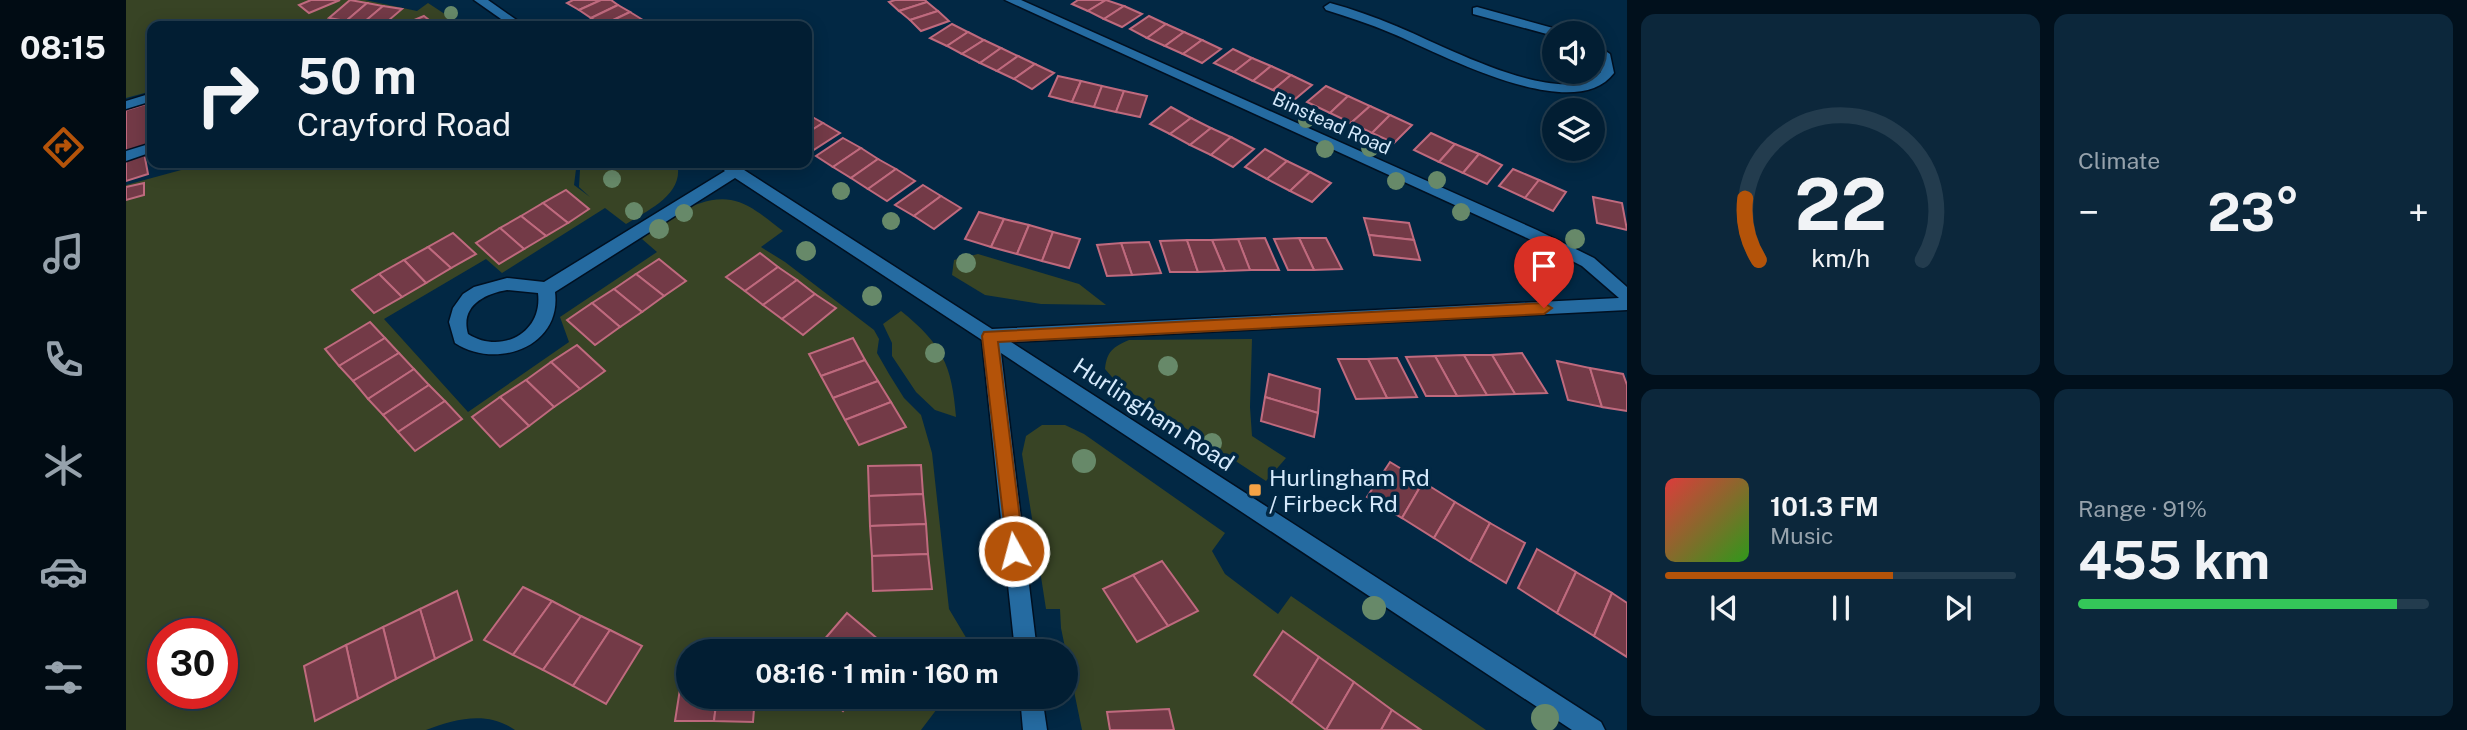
<!DOCTYPE html>
<meta charset="utf-8">
<style>
:root{--surface:#021e33;--page:#0c273b;--text:#f1f3f6;--muted:#96a2ac;--line:#233c4e;--accent:#b45309}
body{margin:0;font-family:"Public Sans",sans-serif;background:var(--page);color:var(--text);height:100vh;display:flex;flex-direction:column;font-size:26px;white-space:nowrap}
*{box-sizing:border-box;margin:0}
p{font-size:23px;color:var(--muted)}
.icon{flex:none;width:38px;height:38px;fill:none;stroke:currentColor;stroke-width:2;stroke-linecap:round;stroke-linejoin:round}
.map{position:relative;flex:1;overflow:hidden}
.sheet{display:flex;flex-direction:column;gap:14px;padding:14px;background:#01101c;width:840px}
.sheet>*{flex:none}
.banner{position:absolute;left:21px;top:21px;width:665px;height:147px;border-radius:14px;box-shadow:0 4px 18px #0003,0 0 0 2px var(--line);background:#021e33;color:var(--text);overflow:hidden}
.fabs{position:absolute;left:1416px;top:21px;display:grid;gap:14px}
.fabs a{display:grid;place-items:center;width:63px;height:63px;border-radius:50%;background:var(--surface);box-shadow:0 4px 18px #0003,0 0 0 2px var(--line);font-size:35px}
.speed{position:absolute;left:21px;top:618px;display:flex;gap:14px;font-size:35px;font-weight:700;text-align:center}
.speed>*{display:grid;place-content:center;width:91px;height:91px;border-radius:50%;background:var(--surface);box-shadow:0 4px 18px #0003,0 0 0 2px var(--line);line-height:1}
.speed .limit{border:10px solid #d22;background:#fff;color:#111}
.pin{position:absolute;display:grid;place-items:center;width:60px;height:60px;color:#fff;margin:-72px -30px;border-radius:50% 50% 50% 0;rotate:-45deg;box-shadow:0 0 7px #0007}
.pin .icon{rotate:45deg}
.me{position:absolute;width:77px;margin:-38px;rotate:353deg;stroke-linejoin:round;filter:drop-shadow(0 0 5px #0008)}
.turn{display:flex;align-items:center;gap:24px;height:147px;padding:0 35px;font-size:32px}
.turn .icon{width:91px;height:91px;stroke-width:2.5}
.turn b{display:block;font-size:49px;line-height:60px}
.big{font-size:52px;font-weight:700;line-height:1.1}
.sheet .card{flex:1;display:flex;flex-direction:column;justify-content:center;gap:10px;min-width:0;padding:0 24px;border-radius:14px;background:var(--page)}
.sheet .dial{align-items:center;gap:0}
.dial svg{height:182px;overflow:visible;fill:none;stroke:var(--line);stroke-width:7;stroke-linecap:round;text-anchor:middle}
.dial text{fill:var(--text);stroke:none}
.song{display:flex;align-items:center;gap:21px}
.cover{width:84px;height:84px;border-radius:10px;background:linear-gradient(135deg,hsl(0 70% 55%),hsl(110 70% 35%))}
.played{height:7px;border-radius:4px;background:linear-gradient(90deg,var(--accent) 65%,var(--line) 65%)}
.keys{display:flex;justify-content:space-around;direction:ltr}
.heat{display:flex;justify-content:space-between;align-items:center;font-size:38px;direction:ltr}
.charge{height:10px;border-radius:5px;background:linear-gradient(90deg,#34c759 91%,var(--line) 0)}
.sheet .tiles{flex:1;display:grid;gap:14px;grid-template-columns:repeat(2,1fr)}
.trip{position:absolute;left:550px;top:639px;width:402px;height:70px;border-radius:35px;background:var(--surface);box-shadow:0 4px 18px #0003,0 0 0 2px var(--line);font-weight:700;line-height:70px;text-align:center}
main{display:flex;flex:1;min-height:0}
.tab-bar{display:flex;flex-direction:column;width:126px;justify-content:space-around;align-items:center;background:#010c14;color:var(--muted)}
.tab-bar .icon{width:49px;height:49px}
.tab-bar .current{color:var(--accent)}
.tab-bar b{font-size:32px;color:var(--text)}
.map>svg:first-child{display:block}
</style>
<main>
<nav class="tab-bar">
<b>08:15</b>
<svg class="icon current" aria-label="directions" viewBox="0 0 24 24"><path d="M12 3l9 9-9 9-9-9zM9 14v-3h6M13 9l2 2-2 2"/></svg>
<svg class="icon" aria-label="music" viewBox="0 0 24 24"><path d="M9 18V5l10-2v13"/><circle cx="6" cy="18" r="3"/><circle cx="16" cy="16" r="3"/></svg>
<svg class="icon" aria-label="phone" viewBox="0 0 24 24"><path d="M5 4h4l2 5-3 2q2 4 5 5l2-3 5 2v4C11 20 4 13 5 4z"/></svg>
<svg class="icon" aria-label="climate" viewBox="0 0 24 24"><path d="M12 3v18M4 7l16 10M4 17L20 7"/></svg>
<svg class="icon" aria-label="car" viewBox="0 0 24 24"><path d="M5 17H2v-5l4-1 3-4h7l3 4 3 1v5h-3M9 17h6M6 11h13"/><circle cx="7" cy="17" r="2"/><circle cx="17" cy="17" r="2"/></svg>
<svg class="icon" aria-label="filters" viewBox="0 0 24 24"><path d="M4 7h16M4 17h16"/><circle cx="9" cy="7" r="2"/><circle cx="15" cy="17" r="2"/></svg>
</nav>
<div class="map">
<svg width="1501" height="730" viewBox="0 0 1501 730">
<rect width="100%" height="100%" fill="#022844"/>
<!-- green -->
<g fill="#384425" fill-rule="evenodd">
<path d="M 0,0 L 239,0 L 291,11 L 302,3 L 337,26 L 26,26 L 26,91 L 0,98 Z"/>
<path d="M 81,163 L 461,163 L 450,169 L 448,185 L 464,197 L 453,187 L 454,170 L 466,163 L 551,163 C 559,194 522,210 500,224 L 479,208 L 376,273 L 360,259 L 258,319 L 342,412 L 443,342 L 434,317 L 531,252 L 516,239 C 541,221 571,195 605,200 C 624,203 642,220 657,231 L 635,247 L 659,262 L 748,330 L 753,339 L 751,353 L 763,374 L 778,398 L 795,415 L 806,453 L 823,609 L 848,651 L 562,651 L 562,696 L 820,697 L 795,730 L 389,730 C 361,710 329,719 300,730 L 0,730 L 0,185 ZM 37,634 L 96,634 L 96,693 L 37,693 Z"/>
<path d="M 852,254 L 953,284 L 980,305 L 915,304 L 859,295 L 826,275 L 828,260 Z"/>
<path d="M 775,311 C 816,344 826,365 830,417 L 809,410 L 790,392 L 766,356 L 766,343 L 757,324 Z"/>
<path d="M 1126,339 L 1124,407 L 1126,436 L 1160,458 L 1140,481 L 992,384 L 979,369 C 981,351 987,347 1003,340 Z"/>
<path d="M 916,425 L 939,425 L 958,434 L 1099,533 L 1086,551 L 1099,574 L 1152,614 L 1165,596 L 1360,730 L 956,730 L 935,628 L 934,609 L 920,609 L 896,454 L 900,436 Z"/>
</g>
<!-- building -->
<g fill="#733a47" stroke="#bf6a7e" stroke-width="2">
<path d="M 185,0 L 214,0 L 183,13 L 173,5 Z"/>
<path d="M 224,0 L 241,3 L 220,21 L 203,18 Z"/>
<path d="M 447,0 L 475,0 L 453,10 L 441,3 Z"/>
<path d="M 475,0 L 485,0 L 492,5 L 465,18 L 453,10 Z"/>
<path d="M 769,0 L 799,0 L 801,2 L 773,11 L 763,2 Z"/>
<path d="M 952,0 L 980,0 L 962,11 L 946,4 Z"/>
<path d="M 980,0 L 998,6 L 978,19 L 962,11 Z"/>
<path d="M 801,2 L 812,11 L 784,20 L 773,11 Z"/>
<path d="M 241,3 L 257,6 L 237,23 L 220,21 Z"/>
<path d="M 492,5 L 504,12 L 477,25 L 465,18 Z"/>
<path d="M 257,6 L 276,9 L 256,26 L 237,23 Z"/>
<path d="M 998,6 L 1016,14 L 996,27 L 978,19 Z"/>
<path d="M 812,11 L 823,21 L 795,31 L 784,20 Z"/>
<path d="M 504,12 L 517,20 L 504,26 L 477,25 Z"/>
<path d="M 298,16 L 308,24 L 274,26 Z"/>
<path d="M 1023,16 L 1040,24 L 1021,38 L 1004,29 Z"/>
<path d="M 826,24 L 842,32 L 821,46 L 804,38 Z"/>
<path d="M 1040,24 L 1058,32 L 1039,46 L 1021,38 Z"/>
<path d="M 842,32 L 858,40 L 836,54 L 821,46 Z"/>
<path d="M 1058,32 L 1076,40 L 1057,54 L 1039,46 Z"/>
<path d="M 858,40 L 875,48 L 854,63 L 836,54 Z"/>
<path d="M 1076,40 L 1095,49 L 1076,63 L 1057,54 Z"/>
<path d="M 875,48 L 892,56 L 871,71 L 854,63 Z"/>
<path d="M 1107,49 L 1126,58 L 1108,72 L 1088,63 Z"/>
<path d="M 892,56 L 909,64 L 888,79 L 871,71 Z"/>
<path d="M 1126,58 L 1145,66 L 1127,81 L 1108,72 Z"/>
<path d="M 909,64 L 928,73 L 906,89 L 888,79 Z"/>
<path d="M 1145,66 L 1165,75 L 1147,90 L 1127,81 Z"/>
<path d="M 1165,75 L 1186,85 L 1168,100 L 1147,90 Z"/>
<path d="M 932,76 L 955,81 L 946,102 L 923,96 Z"/>
<path d="M 955,81 L 976,86 L 968,107 L 946,102 Z"/>
<path d="M 976,86 L 998,91 L 990,112 L 968,107 Z"/>
<path d="M 1200,86 L 1222,96 L 1204,113 L 1181,102 Z"/>
<path d="M 998,91 L 1021,96 L 1014,117 L 990,112 Z"/>
<path d="M 1222,96 L 1244,106 L 1225,123 L 1204,113 Z"/>
<path d="M 23,103 L 26,118 L 26,156 L 19,158 L 22,174 L 0,181 L 0,110 Z"/>
<path d="M 1244,106 L 1264,115 L 1246,133 L 1225,123 Z"/>
<path d="M 1045,107 L 1065,118 L 1044,134 L 1024,124 Z"/>
<path d="M 681,114 L 697,123 L 681,133 Z"/>
<path d="M 1264,115 L 1286,125 L 1268,143 L 1246,133 Z"/>
<path d="M 1065,118 L 1085,128 L 1064,145 L 1044,134 Z"/>
<path d="M 697,123 L 714,133 L 686,151 L 681,148 L 681,133 Z"/>
<path d="M 1085,128 L 1105,137 L 1085,155 L 1064,145 Z"/>
<path d="M 1305,133 L 1329,144 L 1313,162 L 1288,150 Z"/>
<path d="M 1105,137 L 1128,149 L 1107,167 L 1085,155 Z"/>
<path d="M 717,138 L 735,148 L 707,167 L 690,156 Z"/>
<path d="M 1329,144 L 1353,154 L 1337,173 L 1313,162 Z"/>
<path d="M 735,148 L 752,159 L 725,178 L 707,167 Z"/>
<path d="M 1139,149 L 1161,161 L 1141,179 L 1119,167 Z"/>
<path d="M 1353,154 L 1376,165 L 1361,184 L 1337,173 Z"/>
<path d="M 752,159 L 770,169 L 742,189 L 725,178 Z"/>
<path d="M 1161,161 L 1184,172 L 1164,191 L 1141,179 Z"/>
<path d="M 770,169 L 789,181 L 761,201 L 742,189 Z"/>
<path d="M 1387,169 L 1413,180 L 1399,198 L 1373,186 Z"/>
<path d="M 1184,172 L 1205,183 L 1186,202 L 1164,191 Z"/>
<path d="M 1413,180 L 1440,192 L 1427,211 L 1399,198 Z"/>
<path d="M 18,183 L 18,195 L 0,200 L 0,187 Z"/>
<path d="M 797,185 L 815,196 L 788,216 L 769,205 Z"/>
<path d="M 440,190 L 463,209 L 442,223 L 417,203 Z"/>
<path d="M 815,196 L 835,208 L 808,229 L 788,216 Z"/>
<path d="M 1467,197 L 1496,203 L 1501,230 L 1471,223 Z"/>
<path d="M 417,203 L 442,223 L 420,236 L 395,216 Z"/>
<path d="M 853,212 L 878,219 L 865,247 L 839,239 Z"/>
<path d="M 395,216 L 420,236 L 398,249 L 374,228 Z"/>
<path d="M 1238,218 L 1283,223 L 1288,240 L 1243,235 Z"/>
<path d="M 878,219 L 903,225 L 891,254 L 865,247 Z"/>
<path d="M 903,225 L 927,232 L 916,261 L 891,254 Z"/>
<path d="M 374,228 L 398,249 L 373,264 L 350,243 Z"/>
<path d="M 927,232 L 954,239 L 943,268 L 916,261 Z"/>
<path d="M 327,233 L 350,254 L 325,268 L 302,247 Z"/>
<path d="M 1243,235 L 1288,240 L 1294,260 L 1248,255 Z"/>
<path d="M 1139,238 L 1153,270 L 1124,270 L 1112,239 Z"/>
<path d="M 1173,238 L 1200,238 L 1216,269 L 1188,270 Z"/>
<path d="M 1173,238 L 1188,270 L 1162,270 L 1148,239 Z"/>
<path d="M 1112,239 L 1124,270 L 1099,271 L 1086,240 Z"/>
<path d="M 1061,240 L 1072,272 L 1044,272 L 1034,241 Z"/>
<path d="M 1061,240 L 1086,240 L 1099,271 L 1072,272 Z"/>
<path d="M 1023,242 L 1035,273 L 1006,275 L 995,243 Z"/>
<path d="M 995,243 L 1006,275 L 981,276 L 971,245 Z"/>
<path d="M 302,247 L 325,268 L 300,283 L 278,260 Z"/>
<path d="M 634,253 L 652,267 L 619,291 L 600,277 Z"/>
<path d="M 533,259 L 560,281 L 538,296 L 510,274 Z"/>
<path d="M 278,260 L 300,283 L 276,297 L 253,274 Z"/>
<path d="M 652,267 L 671,280 L 637,305 L 619,291 Z"/>
<path d="M 253,274 L 276,297 L 248,313 L 226,290 Z"/>
<path d="M 510,274 L 538,296 L 516,312 L 488,289 Z"/>
<path d="M 671,280 L 689,294 L 656,319 L 637,305 Z"/>
<path d="M 488,289 L 516,312 L 494,327 L 466,303 Z"/>
<path d="M 689,294 L 710,308 L 677,335 L 656,319 Z"/>
<path d="M 466,303 L 494,327 L 469,345 L 441,320 Z"/>
<path d="M 244,322 L 259,338 L 213,366 L 199,349 Z"/>
<path d="M 259,338 L 273,353 L 227,381 L 213,366 Z"/>
<path d="M 727,338 L 739,360 L 695,376 L 683,354 Z"/>
<path d="M 451,345 L 479,371 L 454,389 L 425,362 Z"/>
<path d="M 273,353 L 288,369 L 242,399 L 227,381 Z"/>
<path d="M 1396,353 L 1421,393 L 1389,394 L 1366,355 Z"/>
<path d="M 1338,355 L 1361,395 L 1331,396 L 1309,356 Z"/>
<path d="M 1338,355 L 1366,355 L 1389,394 L 1361,395 Z"/>
<path d="M 1309,356 L 1331,396 L 1300,396 L 1280,357 Z"/>
<path d="M 1271,358 L 1291,397 L 1261,398 L 1242,359 Z"/>
<path d="M 1212,359 L 1242,359 L 1261,398 L 1230,399 Z"/>
<path d="M 739,360 L 752,381 L 707,398 L 695,376 Z"/>
<path d="M 1431,361 L 1464,368 L 1476,407 L 1442,400 Z"/>
<path d="M 425,362 L 454,389 L 428,407 L 400,380 Z"/>
<path d="M 1464,368 L 1497,374 L 1501,385 L 1501,411 L 1476,407 Z"/>
<path d="M 288,369 L 303,385 L 257,415 L 242,399 Z"/>
<path d="M 1143,374 L 1194,389 L 1192,413 L 1139,397 Z"/>
<path d="M 400,380 L 428,407 L 403,426 L 374,397 Z"/>
<path d="M 752,381 L 765,402 L 719,420 L 707,398 Z"/>
<path d="M 303,385 L 319,401 L 272,432 L 257,415 Z"/>
<path d="M 374,397 L 403,426 L 374,447 L 346,417 Z"/>
<path d="M 1139,397 L 1192,413 L 1188,437 L 1135,421 Z"/>
<path d="M 319,401 L 336,419 L 289,451 L 272,432 Z"/>
<path d="M 765,402 L 780,427 L 733,445 L 719,420 Z"/>
<path d="M 1264,462 L 1297,482 L 1276,518 L 1241,497 Z"/>
<path d="M 795,465 L 797,494 L 743,496 L 742,466 Z"/>
<path d="M 1297,482 L 1329,502 L 1308,538 L 1276,518 Z"/>
<path d="M 797,494 L 800,524 L 744,526 L 743,496 Z"/>
<path d="M 1329,502 L 1364,523 L 1344,561 L 1308,538 Z"/>
<path d="M 1364,523 L 1399,543 L 1380,583 L 1344,561 Z"/>
<path d="M 800,524 L 802,554 L 746,556 L 744,526 Z"/>
<path d="M 1411,549 L 1450,572 L 1431,613 L 1392,588 Z"/>
<path d="M 802,554 L 806,589 L 747,591 L 746,556 Z"/>
<path d="M 1036,561 L 1072,611 L 1042,626 L 1007,575 Z"/>
<path d="M 1450,572 L 1486,593 L 1468,636 L 1431,613 Z"/>
<path d="M 1007,575 L 1042,626 L 1011,642 L 977,589 Z"/>
<path d="M 397,587 L 426,601 L 387,655 L 358,640 Z"/>
<path d="M 331,591 L 346,640 L 309,659 L 294,609 Z"/>
<path d="M 1486,593 L 1501,603 L 1501,657 L 1468,636 Z"/>
<path d="M 426,601 L 455,616 L 417,670 L 387,655 Z"/>
<path d="M 294,609 L 309,659 L 270,679 L 257,627 Z"/>
<path d="M 721,613 L 766,651 L 708,651 L 697,641 Z"/>
<path d="M 455,616 L 484,630 L 447,686 L 417,670 Z"/>
<path d="M 257,627 L 270,679 L 232,699 L 220,645 Z"/>
<path d="M 484,630 L 516,646 L 480,704 L 447,686 Z"/>
<path d="M 1157,631 L 1193,657 L 1165,703 L 1128,675 Z"/>
<path d="M 697,641 L 708,651 L 687,651 Z"/>
<path d="M 220,645 L 232,699 L 189,721 L 178,666 Z"/>
<path d="M 559,657 L 562,657 L 562,696 L 591,696 L 588,721 L 549,721 Z"/>
<path d="M 1193,657 L 1228,682 L 1200,730 L 1165,703 Z"/>
<path d="M 1228,682 L 1266,710 L 1255,730 L 1200,730 Z"/>
<path d="M 591,696 L 629,696 L 627,722 L 588,721 Z"/>
<path d="M 701,696 L 729,696 L 717,711 Z"/>
<path d="M 1043,709 L 1048,730 L 984,730 L 981,712 Z"/>
<path d="M 1266,710 L 1295,730 L 1255,730 Z"/>
</g>
<g fill="none" stroke-linecap="round" stroke-linejoin="round">
<defs>
<g id="service">
<path d="M 1204,3 C 1226,9 1249,17 1270,26 C 1313,43 1437,112 1475,72 L 1474,58 L 1466,53 L 1466,42 L 1484,54 L 1488,73 C 1447,127 1314,53 1265,33 C 1244,24 1222,17 1200,10 L 1198,7 Z"/>
<path d="M 1351,7 L 1434,30 L 1436,33 L 1428,33 L 1428,36 L 1347,14 L 1347,8 Z"/>
<path d="M 26,93 L 26,101 L 0,109 L 0,101 Z"/>
<path d="M 26,143 L 26,152 L 0,161 L 0,151 Z"/>
</g>
<g id="minor">
<path d="M 348,0 L 362,0 L 399,26 L 385,26 Z"/>
<path d="M 879,0 L 895,0 L 1411,230 L 1468,258 L 1501,287 L 1501,310 L 885,342 L 1475,722 L 1479,730 L 1446,730 L 875,353 L 911,651 L 889,651 L 856,340 L 609,178 L 429,292 C 436,347 370,370 329,343 L 323,322 L 327,308 L 337,294 L 348,287 L 381,278 L 418,282 L 599,171 L 590,163 L 607,163 L 615,168 L 866,329 L 1493,298 L 1456,266 L 1401,238 ZM 381,290 L 412,293 C 417,333 375,355 342,334 C 334,307 357,294 381,290 Z"/>
<path d="M 894,696 L 916,696 L 921,730 L 897,730 Z"/>
</g>
</defs>
<!-- service casing -->
<use href="#service" stroke="#001021" stroke-width="3"/>
<!-- minor casing -->
<use href="#minor" stroke="#001021" stroke-width="3"/>
<!-- service -->
<use href="#service" fill="#256ba1" fill-rule="evenodd"/>
<!-- minor -->
<use href="#minor" fill="#256ba1" fill-rule="evenodd"/>
</g>
<!-- trees -->
<g fill="#678969">
<circle cx="325" cy="13" r="7"/>
<circle cx="1180" cy="120" r="8"/>
<circle cx="1244" cy="148" r="9"/>
<circle cx="1199" cy="149" r="9"/>
<circle cx="486" cy="179" r="9"/>
<circle cx="1311" cy="180" r="9"/>
<circle cx="1270" cy="181" r="9"/>
<circle cx="715" cy="191" r="9"/>
<circle cx="508" cy="211" r="9"/>
<circle cx="1335" cy="212" r="9"/>
<circle cx="558" cy="213" r="9"/>
<circle cx="765" cy="221" r="9"/>
<circle cx="533" cy="229" r="10"/>
<circle cx="1449" cy="239" r="10"/>
<circle cx="680" cy="251" r="10"/>
<circle cx="840" cy="263" r="10"/>
<circle cx="746" cy="296" r="10"/>
<circle cx="809" cy="353" r="10"/>
<circle cx="1042" cy="366" r="10"/>
<circle cx="1086" cy="443" r="10"/>
<circle cx="958" cy="461" r="12"/>
<circle cx="1248" cy="608" r="12"/>
<circle cx="1419" cy="718" r="14"/>
</g>
<!-- route -->
<path fill="#b45309" stroke="#753606" stroke-width="2" d="M 1418,303 L 1426,308 L 1418,314 L 872,342 L 898,551 L 895,557 L 888,559 L 882,557 L 856,336 L 858,332 Z"/>
<!-- markers -->
<rect fill="#f5a345" stroke="#022844" stroke-width="2.5" x="1122" y="483" width="14" height="14" rx="3.5"/>
<g text-anchor="middle" dominant-baseline="central" stroke-width="7" stroke-linejoin="round" paint-order="stroke">
<!-- far-street labels -->
<g font-size="19" fill="#d5e9fb" stroke="#022844">
<text transform="translate(1206 123) rotate(24)">Binstead Road</text>
</g>
<!-- street labels -->
<g font-size="23" fill="#d5e9fb" stroke="#022844">
<text transform="translate(1028 414) rotate(33)">Hurlingham Road</text>
</g>
<!-- poi labels -->
<g font-size="23" fill="#d5e9fb" stroke="#022844" text-anchor="start">
<text x="1143" y="477">Hurlingham Rd<tspan x="1143" dy="26">/ Firbeck Rd</tspan></text>
</g>
</g>
</svg>
<div class="fabs">
<a><svg class="icon" aria-label="sound" viewBox="0 0 24 24"><path d="M4 9h4l5-4v14l-5-4H4zM17 9q2 3 0 6"/></svg></a>
<a><svg class="icon" aria-label="layers" viewBox="0 0 24 24"><path d="M12 4l9 5-9 5-9-5zM3 14l9 5 9-5"/></svg></a>
</div>
<div class="speed"><div class="limit">30</div></div>
<div class="pin" style="left:1418px;top:308px;background:#d93025"><svg class="icon" aria-label="arrive" viewBox="0 0 24 24"><path d="M6 21V4h12l-3 4 3 4H6"/></svg></div>
<svg class="me" style="left:888px;top:551px" viewBox="-20 -20 40 40"><circle r="17" fill="#b45309" stroke="#fff" stroke-width="3"/><path d="M0-11L8 9 0 5-8 9z" fill="#fff"/></svg>
<div class="trip">08:16 · 1 min · 160 m</div>
<div class="banner">
<div class="turn"><svg class="icon" aria-label="right" viewBox="0 0 24 24"><path d="M7 20v-9h11M14 6l5 5-5 5"/></svg><div><b>50 m</b>Crayford Road</div></div>
</div>
</div>
<section class="sheet">
<div class="tiles">
<div class="card dial"><svg viewBox="0 0 100 80">
<path d="M14 69A42 42 0 1 1 86 69"/>
<path d="M14 69A42 42 0 0 1 8 42" stroke="#b45309"/>
<text x="50" y="56" font-size="32" font-weight="700">22</text>
<text x="50" y="72" font-size="11">km/h</text>
</svg></div>
<div class="card"><p>Climate</p>
<div class="heat"><a>−</a><b class="big">23°</b><a>+</a></div>
</div>
<div class="card">
<div class="song"><i class="cover"></i><div><b>101.3 FM</b><p>Music</p></div></div>
<div class="played"></div>
<div class="keys"><svg class="icon" aria-label="previous" viewBox="0 0 24 24"><path d="M18 5L8 12l10 7zM5 5v14"/></svg><svg class="icon" aria-label="pause" viewBox="0 0 24 24"><path d="M8 5v14M16 5v14"/></svg><svg class="icon" aria-label="next" viewBox="0 0 24 24"><path d="M6 5l10 7-10 7zM19 5v14"/></svg></div>
</div>
<div class="card"><p>Range · 91%</p><b class="big">455 km</b><div class="charge"></div></div>
</div>
</section>
</main>
